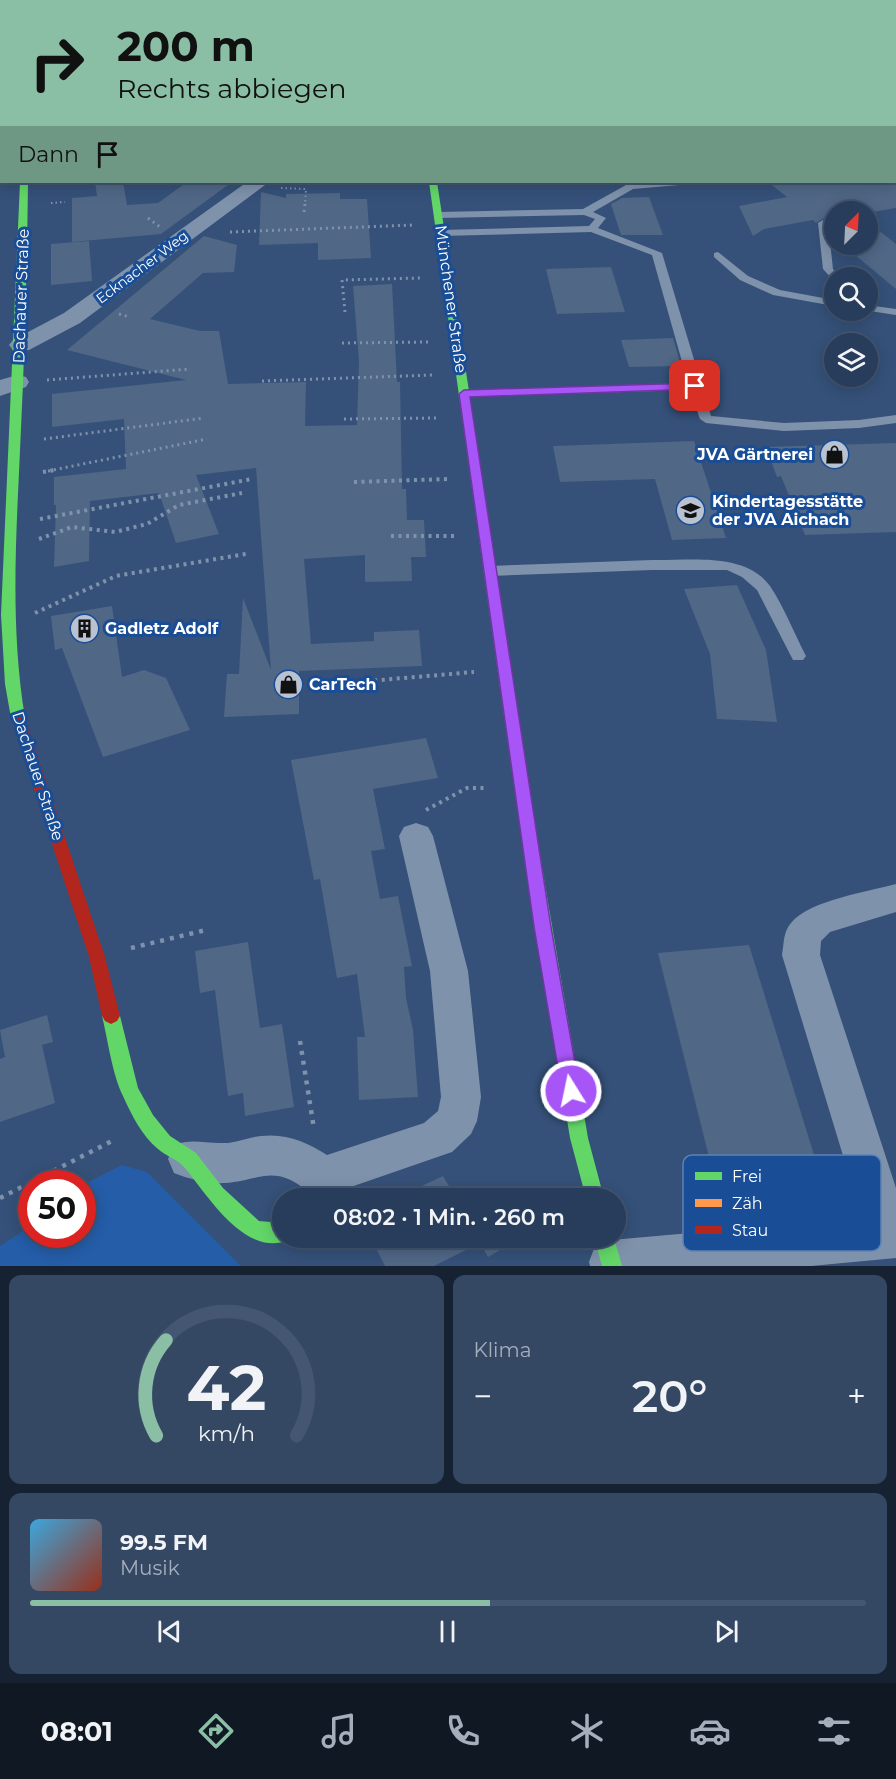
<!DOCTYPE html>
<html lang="de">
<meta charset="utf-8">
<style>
:root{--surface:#283d5b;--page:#344864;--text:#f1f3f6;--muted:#a5aebb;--line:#445671;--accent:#8abfa5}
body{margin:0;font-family:Montserrat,sans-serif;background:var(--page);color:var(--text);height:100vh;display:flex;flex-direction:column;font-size:22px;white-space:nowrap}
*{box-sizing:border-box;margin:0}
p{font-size:20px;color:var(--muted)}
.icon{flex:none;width:33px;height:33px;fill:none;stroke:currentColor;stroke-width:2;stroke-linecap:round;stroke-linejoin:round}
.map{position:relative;height:1266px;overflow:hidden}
.details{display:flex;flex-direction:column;gap:9px;padding:9px;background:#162232;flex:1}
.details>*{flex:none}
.banner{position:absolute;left:0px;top:0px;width:897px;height:183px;box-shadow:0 3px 15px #0003,0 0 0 2px var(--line);background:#8abfa5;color:#111;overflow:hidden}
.needle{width:39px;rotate:24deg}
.tools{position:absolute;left:824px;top:201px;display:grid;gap:12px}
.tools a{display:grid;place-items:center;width:54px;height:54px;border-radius:50%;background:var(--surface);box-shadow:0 3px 15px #0003,0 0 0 2px var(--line);font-size:30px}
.speed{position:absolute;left:18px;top:1170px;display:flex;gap:12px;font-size:30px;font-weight:700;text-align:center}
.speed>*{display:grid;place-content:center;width:78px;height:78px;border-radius:50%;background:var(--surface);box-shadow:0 3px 15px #0003,0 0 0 2px var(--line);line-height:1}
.speed .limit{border:9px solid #d22;background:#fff;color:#111}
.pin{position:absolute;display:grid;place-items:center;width:51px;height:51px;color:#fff;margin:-26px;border-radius:12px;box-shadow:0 3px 9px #0006}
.me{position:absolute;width:66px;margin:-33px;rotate:350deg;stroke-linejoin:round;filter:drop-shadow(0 0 4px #0008)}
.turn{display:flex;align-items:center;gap:21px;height:126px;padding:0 18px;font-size:27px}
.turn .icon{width:78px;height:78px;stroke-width:2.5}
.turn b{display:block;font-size:42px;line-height:51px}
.then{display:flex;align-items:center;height:57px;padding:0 18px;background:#0003;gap:12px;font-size:22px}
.big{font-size:45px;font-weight:600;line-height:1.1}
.details .widget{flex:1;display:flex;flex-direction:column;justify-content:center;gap:9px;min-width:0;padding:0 21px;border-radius:12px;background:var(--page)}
.details .dial{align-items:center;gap:0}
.dial svg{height:156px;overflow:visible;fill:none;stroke:var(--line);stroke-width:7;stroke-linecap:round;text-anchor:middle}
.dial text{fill:var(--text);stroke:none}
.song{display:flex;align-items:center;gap:18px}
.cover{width:72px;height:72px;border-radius:9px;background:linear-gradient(135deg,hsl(200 70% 55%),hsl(10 70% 35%))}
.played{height:6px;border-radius:3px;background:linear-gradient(90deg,var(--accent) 55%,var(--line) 55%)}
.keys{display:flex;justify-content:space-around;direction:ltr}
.heat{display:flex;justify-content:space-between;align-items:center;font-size:33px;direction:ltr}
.details .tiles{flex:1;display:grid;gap:9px;grid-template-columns:1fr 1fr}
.widget:last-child{grid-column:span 2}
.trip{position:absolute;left:272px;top:1188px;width:354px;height:60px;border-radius:30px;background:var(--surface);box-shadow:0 3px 15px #0003,0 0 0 2px var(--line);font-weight:600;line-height:60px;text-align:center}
.menu{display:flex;height:96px;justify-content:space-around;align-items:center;background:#101824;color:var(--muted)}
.menu .icon{width:42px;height:42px}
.menu .active{color:var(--accent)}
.menu b{font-size:27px;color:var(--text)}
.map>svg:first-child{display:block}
</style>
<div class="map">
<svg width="896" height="1266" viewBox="0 0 896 1266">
<rect width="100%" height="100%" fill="#355179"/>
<!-- green -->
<path fill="#255da8" d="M 122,1165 L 147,1172 L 241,1266 L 0,1266 L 0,1246 L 31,1226 L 32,1234 L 82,1234 L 83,1185 Z"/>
<!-- building -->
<g fill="#506786">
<path d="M 95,182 L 123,182 L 127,205 L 158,203 L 187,182 L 232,182 L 161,234 L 72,242 L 72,198 L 97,196 Z"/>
<path d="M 768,182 L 896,182 L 896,208 L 867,213 L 834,212 L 834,238 L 830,223 L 824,218 L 816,223 L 813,220 L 764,229 L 753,236 L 739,206 L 787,197 Z"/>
<path d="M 261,192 L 286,198 L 286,194 L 340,193 L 340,199 L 367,199 L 371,258 L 318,260 L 318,243 L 259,245 Z"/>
<path d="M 649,197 L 663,235 L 621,235 L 611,204 L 622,198 Z"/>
<path d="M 867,221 L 896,244 L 896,289 L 842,244 L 867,244 Z"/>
<path d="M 204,236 L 237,245 L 234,272 L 203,273 L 150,319 L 200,331 L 219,331 L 228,384 L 306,382 L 305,426 L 357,425 L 359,361 L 353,286 L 392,284 L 397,382 L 400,382 L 402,489 L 406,489 L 407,520 L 424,520 L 426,557 L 411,557 L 412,581 L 365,582 L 365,555 L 304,559 L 311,644 L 374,641 L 374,632 L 419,630 L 422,666 L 299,671 L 299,714 L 224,717 L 227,674 L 239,674 L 243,598 L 271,670 L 256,468 L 196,475 L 219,534 L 176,543 L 159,493 L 90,501 L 89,561 L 54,567 L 56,505 L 54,505 L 54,477 L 126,469 L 124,419 L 52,427 L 52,394 L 186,380 L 67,350 Z"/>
<path d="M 89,241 L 92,281 L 51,285 L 51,244 Z"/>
<path d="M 611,267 L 625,312 L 557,314 L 546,269 Z"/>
<path d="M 673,338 L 681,366 L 629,367 L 621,340 Z"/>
<path d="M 694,441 L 726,538 L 672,540 L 655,479 L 560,482 L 553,446 Z"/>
<path d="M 896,443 L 896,532 L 805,535 L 781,476 L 777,477 L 766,447 Z"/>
<path d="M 737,585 L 766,650 L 777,722 L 717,719 L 710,654 L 684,589 Z"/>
<path d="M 112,606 L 122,677 L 144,670 L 166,678 L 190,730 L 103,757 L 62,648 L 55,650 L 51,616 Z"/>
<path d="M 426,738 L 438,778 L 373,789 L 385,849 L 371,851 L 380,899 L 398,896 L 412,966 L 404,967 L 406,998 L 413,1030 L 418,1097 L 359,1100 L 357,1037 L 365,1037 L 357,974 L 337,978 L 320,879 L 314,880 L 291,760 Z"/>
<path d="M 248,942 L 260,1028 L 282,1024 L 294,1107 L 245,1116 L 243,1093 L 228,1096 L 215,990 L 200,993 L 195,951 Z"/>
<path d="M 749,945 L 819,1171 L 715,1181 L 658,953 Z"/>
<path d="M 47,1015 L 53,1042 L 42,1045 L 55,1103 L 0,1122 L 0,1059 L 5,1057 L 0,1030 Z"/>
<path d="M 443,1176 L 456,1198 L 396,1198 Z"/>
<path d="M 371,1238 L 508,1238 L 509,1245 L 488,1257 L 480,1243 L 434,1266 L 385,1266 Z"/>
</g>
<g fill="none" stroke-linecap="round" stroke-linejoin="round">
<!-- path-far3 -->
<g stroke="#7f92ab" stroke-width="2" stroke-dasharray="1.5 3" stroke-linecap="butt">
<path d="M 281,188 L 306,189 L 305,205"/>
<path d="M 51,203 L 65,202"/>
</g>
<!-- path-far2 -->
<g stroke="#7f92ab" stroke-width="3" stroke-dasharray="2 4" stroke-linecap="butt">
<path d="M 304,212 L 305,204"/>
<path d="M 148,218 L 160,227"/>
<path d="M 230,232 L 414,225"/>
<path d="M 345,312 L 342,280 L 420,278"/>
<path d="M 119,314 L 130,317"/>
<path d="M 342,343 L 428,342"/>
<path d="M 47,380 L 190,369"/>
<path d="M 262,381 L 432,375"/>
<path d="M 344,419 L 439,418"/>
<path d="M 44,439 L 204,418"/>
<path d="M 48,471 L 207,439"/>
</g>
<!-- path-far1 -->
<g stroke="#7f92ab" stroke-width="4" stroke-dasharray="3 4.5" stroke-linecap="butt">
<path d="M 43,472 L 55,470"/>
<path d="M 354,482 L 449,479"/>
<path d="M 40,519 L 252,479"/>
<path d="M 391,536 L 456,536"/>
<path d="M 39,539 L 72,527 L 115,532 L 147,524 L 179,505 L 242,493"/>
<path d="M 35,613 L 116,576 L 246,554"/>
<path d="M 322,685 L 474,672"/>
<path d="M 426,810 L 467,788 L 488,788"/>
</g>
<!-- path -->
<g stroke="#7f92ab" stroke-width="4.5" stroke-dasharray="4 6" stroke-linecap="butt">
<path d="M 131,948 L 206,930"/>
<path d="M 300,1041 L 314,1129"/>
<path d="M 0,1198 L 114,1140"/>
</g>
<!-- lane -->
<g fill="#7f92ab" fill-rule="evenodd">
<path d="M 263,0 L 271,0 L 262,2 Z"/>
<path d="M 360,0 L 410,0 L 411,1 L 357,2 Z"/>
<rect x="0" y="87" width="2" height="6"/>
<path d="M 624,182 L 684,182 L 679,185 L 633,189 L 593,212 L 606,218 L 598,228 L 662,253 L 711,416 L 784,423 L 859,420 L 896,415 L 896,423 L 859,428 L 784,431 L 706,423 L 700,419 L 690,390 L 460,397 L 458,394 L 464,390 L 688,383 L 652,255 L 591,232 L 441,236 L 436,233 L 441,230 L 589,226 L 595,219 L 584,215 L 439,218 L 434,215 L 439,212 L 583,209 L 626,185 Z"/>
<path d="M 823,220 L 828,223 L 833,269 L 840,278 L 834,278 L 834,281 L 823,269 L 818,223 Z"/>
<path d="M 718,252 L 748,276 L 780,290 L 834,300 L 834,306 L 773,295 L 740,280 L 714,257 L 714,253 Z"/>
<path d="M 867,305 L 896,309 L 896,315 L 863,310 L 867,310 Z"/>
<path d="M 652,560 C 688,561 745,551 770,586 C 784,607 794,633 806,656 L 803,660 L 793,660 L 757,590 L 742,577 L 727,570 L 652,570 L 490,576 L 483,571 L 490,566 Z"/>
</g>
<!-- street -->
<g fill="#7f92ab" fill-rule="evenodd">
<rect x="42" y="0" width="16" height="2"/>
<path d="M 625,0 L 649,0 L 650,2 L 626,2 Z"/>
<path d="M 809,0 L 826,0 L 808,2 Z"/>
<path d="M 247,182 L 269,182 L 80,323 L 29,350 L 13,350 L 9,345 L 13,340 L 64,313 Z"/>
<path d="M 17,375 L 26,377 L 29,382 L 26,387 L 0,396 L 0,380 Z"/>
<path d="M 416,823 L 428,827 L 433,836 L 468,971 L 481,1097 L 477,1121 L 471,1134 L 452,1152 L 345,1189 L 345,1198 L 303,1198 L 302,1187 C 272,1165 257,1181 225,1183 C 208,1184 189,1179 174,1173 L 168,1159 L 174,1145 C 193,1138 205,1144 224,1143 C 237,1143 249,1137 261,1136 C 286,1133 307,1142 327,1155 L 424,1123 L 438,1111 L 441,1097 L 430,971 L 399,836 L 404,827 Z"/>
<path d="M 896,884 L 896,912 L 830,932 L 821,941 L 820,955 L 896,1188 L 896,1258 L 811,1266 L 590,1266 L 589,1262 L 595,1246 L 611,1240 L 862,1218 L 782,955 C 784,944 783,932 791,923 C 810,900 867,892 896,884 Z"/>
</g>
<!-- fast -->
<g fill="#63d668" fill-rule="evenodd">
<path d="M 20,182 L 28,182 C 27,264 25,346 21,428 C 17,525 9,621 25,718 L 23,722 L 13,722 L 11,718 L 5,684 L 1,615 Z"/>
<path d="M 429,182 L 437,182 L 510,659 L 503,664 L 496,659 Z"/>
<path d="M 531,843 L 537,845 L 539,849 L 588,1138 L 604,1198 L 586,1198 L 570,1138 L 523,849 L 525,845 Z"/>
<path d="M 111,1008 L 117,1011 L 120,1016 L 138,1088 L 153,1115 L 170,1136 L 196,1153 L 223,1188 L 259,1221 L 282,1223 L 282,1238 L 290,1238 L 289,1240 C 244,1258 208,1195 184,1167 C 177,1159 166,1156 158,1149 C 142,1136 131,1114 123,1096 C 112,1074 108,1040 102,1016 L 105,1011 Z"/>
<path d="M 594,1238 L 614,1238 L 622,1266 L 602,1266 Z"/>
</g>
<!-- slow -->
<g fill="#ff974d" fill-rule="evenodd">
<path d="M 404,0 L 410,0 L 411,2 L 403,2 Z"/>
<path d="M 503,654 L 510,659 L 539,849 L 537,853 L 531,855 L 525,853 L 523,849 L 496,659 Z"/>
</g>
<!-- jam -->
<path fill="#b3261e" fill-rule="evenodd" d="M 18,713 L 23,714 L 25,718 L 105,957 L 120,1016 L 117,1021 L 111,1024 L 105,1021 L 102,1016 L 89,957 L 11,718 L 13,714 Z"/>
</g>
<!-- route -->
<path fill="#a855f7" stroke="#6d37a1" stroke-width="1.5" d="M 695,383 L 700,386 L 699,389 L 470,397 L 551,927 L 580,1091 L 578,1097 L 571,1099 L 565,1097 L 562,1091 L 534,927 L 459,394 L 464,390 Z"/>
<!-- icons -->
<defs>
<symbol id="shop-disc" viewBox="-11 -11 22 22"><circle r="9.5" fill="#b8c2d0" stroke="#194d95"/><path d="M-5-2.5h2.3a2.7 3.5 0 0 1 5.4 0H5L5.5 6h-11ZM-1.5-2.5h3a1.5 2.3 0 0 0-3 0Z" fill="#111"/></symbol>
<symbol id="school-disc" viewBox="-11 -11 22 22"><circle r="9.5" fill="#b8c2d0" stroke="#194d95"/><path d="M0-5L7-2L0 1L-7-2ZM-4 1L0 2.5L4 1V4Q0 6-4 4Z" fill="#111"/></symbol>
<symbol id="building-disc" viewBox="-11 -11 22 22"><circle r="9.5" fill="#b8c2d0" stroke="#194d95"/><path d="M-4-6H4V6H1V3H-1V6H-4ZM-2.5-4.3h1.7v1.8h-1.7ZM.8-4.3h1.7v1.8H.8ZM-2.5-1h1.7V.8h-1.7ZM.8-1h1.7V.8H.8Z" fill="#111"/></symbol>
</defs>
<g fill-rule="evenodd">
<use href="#shop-disc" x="818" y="438" width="33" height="33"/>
<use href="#school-disc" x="674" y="494" width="33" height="33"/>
<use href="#building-disc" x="68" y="612" width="33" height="33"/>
<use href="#shop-disc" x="272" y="668" width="33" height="33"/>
</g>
<g text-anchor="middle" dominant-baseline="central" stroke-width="6" stroke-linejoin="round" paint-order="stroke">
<!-- far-street labels -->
<g font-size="14" fill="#fff" stroke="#194d95">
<text transform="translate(142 267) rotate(-37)">Ecknacher Weg</text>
</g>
<!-- street labels -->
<g font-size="16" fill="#fff" stroke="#194d95">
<text transform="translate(21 296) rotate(-88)">Dachauer Straße</text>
<text transform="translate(451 299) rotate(82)">Münchener Straße</text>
<text transform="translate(38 776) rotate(72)">Dachauer Straße</text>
</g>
<!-- poi labels -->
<g font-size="16" font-weight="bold" fill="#fff" stroke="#194d95" text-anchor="start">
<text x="813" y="454" text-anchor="end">JVA Gärtnerei</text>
<text x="712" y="501">Kindertagesstätte<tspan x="712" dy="18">der JVA Aichach</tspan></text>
<text x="105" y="628">Gadletz Adolf</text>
<text x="309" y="684">CarTech</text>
</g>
</g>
<!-- legend -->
<rect x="683" y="1155" width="198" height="96" rx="9" fill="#194d95" stroke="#5e82b5" stroke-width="1.5"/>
<rect x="695" y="1172" width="27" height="8" fill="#63d668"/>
<rect x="695" y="1199" width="27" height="8" fill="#ff974d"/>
<rect x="695" y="1226" width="27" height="8" fill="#b3261e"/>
<g font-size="16" fill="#fff">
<text x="732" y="1182">Frei</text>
<text x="732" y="1209">Zäh</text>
<text x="732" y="1236">Stau</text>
</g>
</svg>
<div class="tools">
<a><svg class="needle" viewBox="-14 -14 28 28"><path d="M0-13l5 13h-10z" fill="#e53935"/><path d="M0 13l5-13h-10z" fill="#a5aebb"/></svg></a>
<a><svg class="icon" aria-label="search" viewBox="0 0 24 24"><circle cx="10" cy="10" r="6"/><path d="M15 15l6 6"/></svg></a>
<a><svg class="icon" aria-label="layers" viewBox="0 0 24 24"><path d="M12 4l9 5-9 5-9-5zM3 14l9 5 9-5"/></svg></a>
</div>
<div class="speed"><div class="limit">50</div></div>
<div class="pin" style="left:695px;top:386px;background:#d93025"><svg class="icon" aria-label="arrive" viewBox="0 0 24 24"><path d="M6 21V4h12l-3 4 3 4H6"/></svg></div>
<svg class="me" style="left:571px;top:1091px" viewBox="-20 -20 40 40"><circle r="17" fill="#a855f7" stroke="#fff" stroke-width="3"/><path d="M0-11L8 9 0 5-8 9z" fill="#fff"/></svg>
<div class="trip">08:02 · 1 Min. · 260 m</div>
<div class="banner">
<div class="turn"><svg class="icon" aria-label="right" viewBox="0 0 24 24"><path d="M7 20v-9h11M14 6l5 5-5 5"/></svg><div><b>200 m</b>Rechts abbiegen</div></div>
<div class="then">Dann<svg class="icon" aria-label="arrive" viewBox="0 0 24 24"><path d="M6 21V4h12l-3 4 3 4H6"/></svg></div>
</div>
</div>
<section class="details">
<div class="tiles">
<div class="widget dial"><svg viewBox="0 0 100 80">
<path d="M14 69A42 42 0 1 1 86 69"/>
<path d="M14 69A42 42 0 0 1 19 20" stroke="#8abfa5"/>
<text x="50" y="56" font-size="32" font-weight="700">42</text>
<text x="50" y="72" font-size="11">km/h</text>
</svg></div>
<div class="widget"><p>Klima</p>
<div class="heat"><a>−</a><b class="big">20°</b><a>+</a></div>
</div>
<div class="widget">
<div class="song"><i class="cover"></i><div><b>99.5 FM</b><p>Musik</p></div></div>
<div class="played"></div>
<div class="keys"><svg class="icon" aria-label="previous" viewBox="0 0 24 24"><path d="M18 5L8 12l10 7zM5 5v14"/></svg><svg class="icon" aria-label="pause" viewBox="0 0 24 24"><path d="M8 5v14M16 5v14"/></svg><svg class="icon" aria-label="next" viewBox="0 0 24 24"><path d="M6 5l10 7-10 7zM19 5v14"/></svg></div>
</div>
</div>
</section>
<nav class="menu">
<b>08:01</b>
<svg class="icon active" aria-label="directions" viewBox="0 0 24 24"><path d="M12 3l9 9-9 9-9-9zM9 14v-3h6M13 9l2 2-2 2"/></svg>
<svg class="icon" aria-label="music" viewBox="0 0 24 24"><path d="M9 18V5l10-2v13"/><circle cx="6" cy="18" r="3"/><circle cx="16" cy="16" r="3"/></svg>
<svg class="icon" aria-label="phone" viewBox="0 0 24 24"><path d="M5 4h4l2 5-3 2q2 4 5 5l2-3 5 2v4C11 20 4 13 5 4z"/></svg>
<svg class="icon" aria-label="climate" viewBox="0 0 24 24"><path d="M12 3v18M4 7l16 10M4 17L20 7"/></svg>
<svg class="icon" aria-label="car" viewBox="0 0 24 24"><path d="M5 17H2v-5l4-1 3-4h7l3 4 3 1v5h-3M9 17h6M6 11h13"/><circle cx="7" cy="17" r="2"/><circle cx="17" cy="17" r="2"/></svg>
<svg class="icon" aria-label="filters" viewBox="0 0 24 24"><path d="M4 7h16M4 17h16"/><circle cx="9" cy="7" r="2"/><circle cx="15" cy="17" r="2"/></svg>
</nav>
